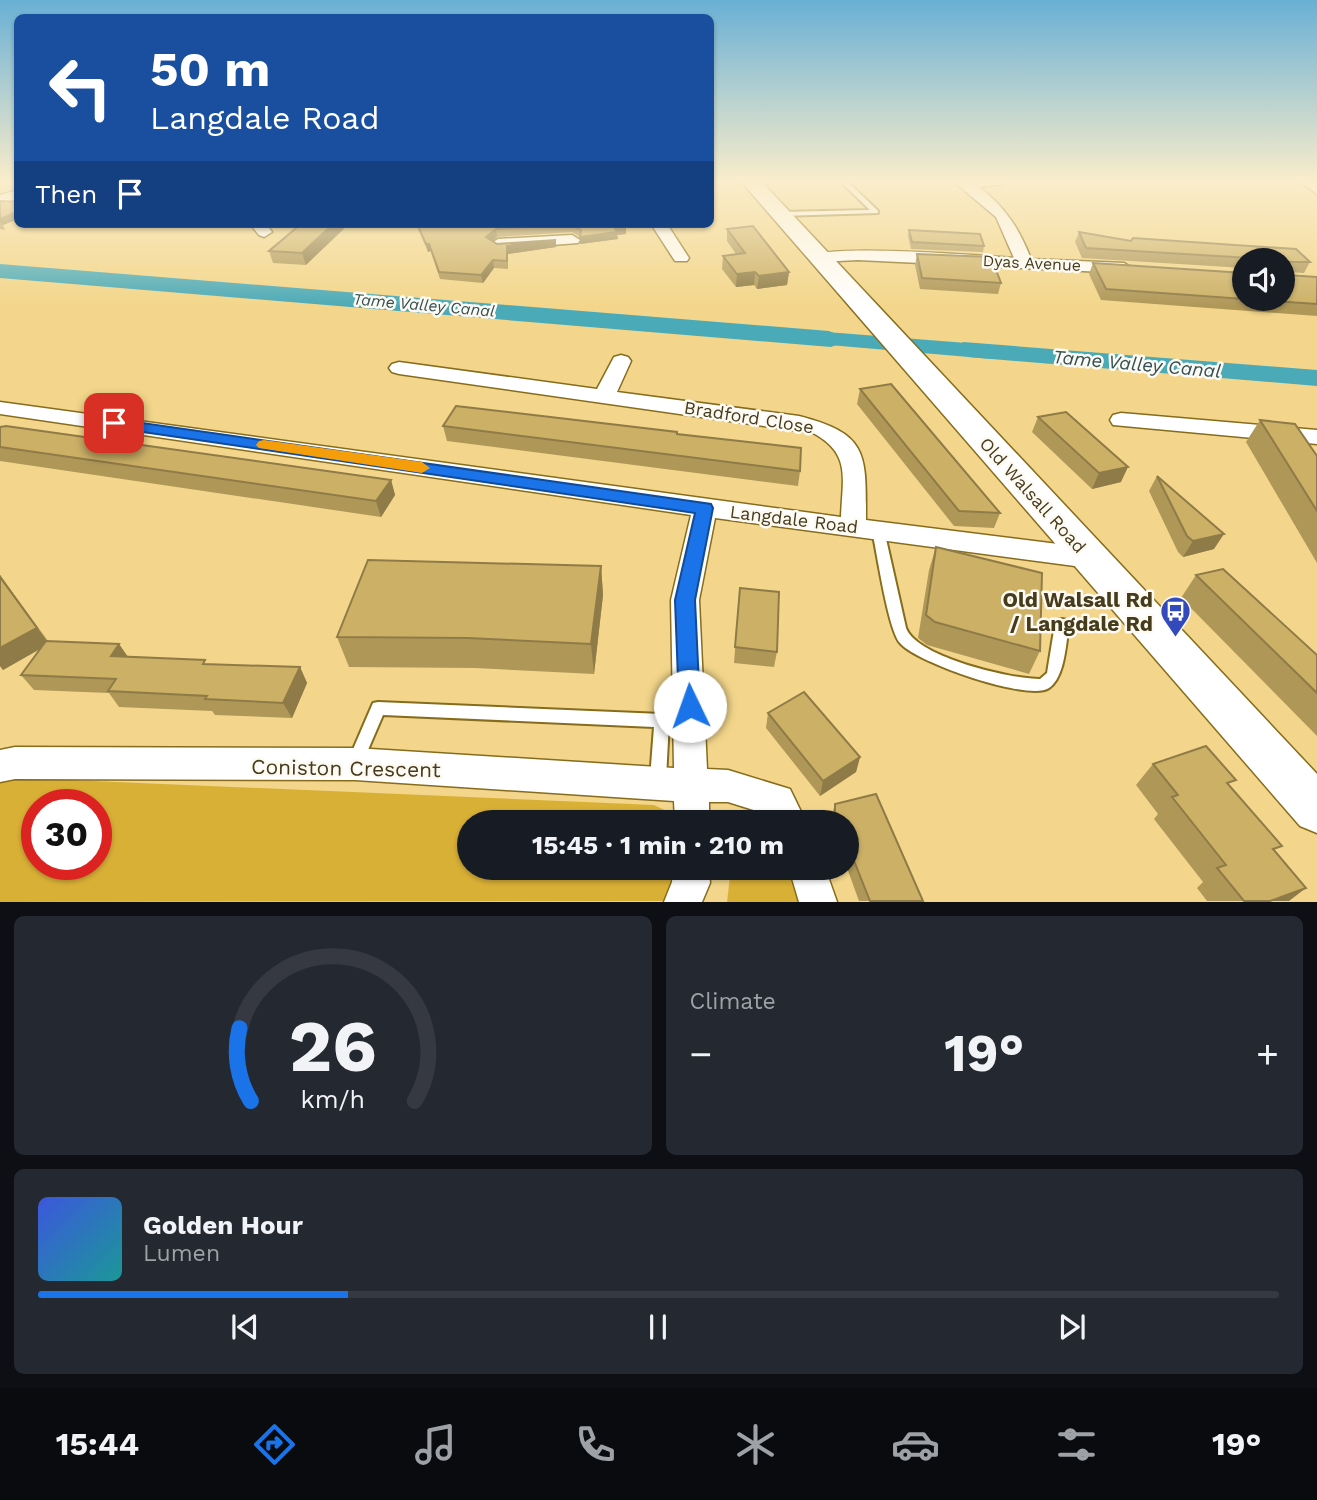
<!DOCTYPE html>
<meta charset="utf-8">
<style>
:root{--surface:#171b24;--page:#242831;--text:#f1f3f6;--muted:#9ea1a6;--line:#363941;--accent:#1a73e8}
body{margin:0;font-family:"Work Sans",sans-serif;background:var(--page);color:var(--text);height:100vh;display:flex;flex-direction:column;font-size:26px;white-space:nowrap}
*{box-sizing:border-box;margin:0}
p{font-size:23px;color:var(--muted)}
.icon{flex:none;width:38px;height:38px;fill:none;stroke:currentColor;stroke-width:2;stroke-linecap:round;stroke-linejoin:round}
.map{position:relative;height:902px;overflow:hidden}
.drawer{display:flex;flex-direction:column;gap:14px;padding:14px;background:#0d0f14;flex:1}
.drawer>*{flex:none}
.banner{position:absolute;left:14px;top:14px;width:700px;height:214px;border-radius:10px;box-shadow:0 2px 5px #0004;background:#1a4fa0;color:#fff;overflow:hidden}
.fabs{position:absolute;left:1232px;top:248px;display:grid;gap:14px}
.fabs a{display:grid;place-items:center;width:63px;height:63px;border-radius:50%;background:var(--surface);box-shadow:0 2px 5px #0004;font-size:35px}
.speed{position:absolute;left:21px;top:789px;display:flex;gap:14px;font-size:35px;font-weight:700;text-align:center}
.speed>*{display:grid;place-content:center;width:91px;height:91px;border-radius:50%;background:var(--surface);box-shadow:0 2px 5px #0004;line-height:1}
.speed .limit{border:10px solid #d22;background:#fff;color:#111}
.pin{position:absolute;display:grid;place-items:center;width:60px;height:60px;color:#fff;margin:-30px;border-radius:14px;box-shadow:0 4px 10px #0006}
.me{position:absolute;width:77px;margin:-38px;rotate:357deg;stroke-linejoin:round;filter:drop-shadow(0 0 5px #0008)}
.turn{display:flex;align-items:center;gap:24px;height:147px;padding:0 21px;font-size:32px}
.turn .icon{width:91px;height:91px;stroke-width:2.5}
.turn b{display:block;font-size:49px;line-height:60px}
.then{display:flex;align-items:center;height:66px;padding:0 21px;background:#0003;gap:14px;font-size:26px}
.big{font-size:52px;font-weight:700;line-height:1.1}
.drawer .card{flex:1;display:flex;flex-direction:column;justify-content:center;gap:10px;min-width:0;padding:0 24px;border-radius:10px;background:var(--page)}
.drawer .dial{align-items:center;gap:0}
.dial svg{height:182px;overflow:visible;fill:none;stroke:var(--line);stroke-width:7;stroke-linecap:round;text-anchor:middle}
.dial text{fill:var(--text);stroke:none}
.song{display:flex;align-items:center;gap:21px}
.cover{width:84px;height:84px;border-radius:10px;background:linear-gradient(135deg,hsl(230 70% 55%),hsl(180 70% 35%))}
.played{height:7px;border-radius:4px;background:linear-gradient(90deg,var(--accent) 25%,var(--line) 25%)}
.keys{display:flex;justify-content:space-around;direction:ltr}
.heat{display:flex;justify-content:space-between;align-items:center;font-size:38px;direction:ltr}
.drawer .tiles{flex:1;display:grid;gap:14px;grid-template-columns:1fr 1fr}
.card:last-child{grid-column:span 2}
.trip{position:absolute;left:457px;top:810px;width:402px;height:70px;border-radius:35px;background:var(--surface);box-shadow:0 2px 5px #0004;font-weight:700;line-height:70px;text-align:center}
.tabs{display:flex;height:112px;justify-content:space-around;align-items:center;background:#090b0e;color:var(--muted)}
.tabs .icon{width:49px;height:49px}
.tabs .selected{color:var(--accent)}
.tabs b{font-size:32px;color:var(--text)}
.map>svg:first-child{display:block}
</style>
<div class="map">
<svg width="1317" height="902" viewBox="0 0 1317 902">
<rect width="100%" height="100%" fill="#f3d68b"/>
<!-- green -->
<g fill="#d9b036" fill-rule="evenodd">
<path d="M 0,777 L 654,805 L 673,814 L 675,822 L 469,822 L 469,868 L 677,868 L 664,901 L 0,902 ZM 37,805 L 96,805 L 96,864 L 37,864 Z"/>
<path d="M 731,868 L 793,868 L 803,902 L 727,902 Z"/>
</g>
<!-- water -->
<g fill="#4baab8">
<path d="M 0,264 L 829,331 L 849,340 L 831,347 L 0,278 Z"/>
<path d="M 963,342 L 1317,370 L 1317,386 L 968,357 L 958,349 Z"/>
</g>
<g fill="none" stroke-linecap="round" stroke-linejoin="round">
<!-- canal -->
<path fill="#4baab8" fill-rule="evenodd" d="M 814,331 L 992,345 L 1000,347 L 1003,352 L 1000,357 L 992,359 L 806,343 L 803,338 L 806,333 Z"/>
<defs>
<g id="lane">
<path d="M 839,180 L 846,180 L 878,211 L 878,213 L 780,216 L 777,214 L 780,212 L 870,210 Z"/>
<path d="M 878,526 L 882,527 L 884,530 L 906,628 C 917,657 1010,679 1040,679 L 1047,673 L 1055,624 L 1057,620 L 1062,619 L 1067,620 L 1069,624 C 1066,643 1065,677 1049,688 C 1029,702 915,662 900,643 C 888,629 877,553 872,530 L 874,527 Z"/>
<path d="M 378,702 L 662,714 L 667,716 L 669,721 L 666,779 L 664,784 L 658,786 L 652,784 L 650,779 L 654,727 L 383,715 L 361,766 L 356,768 L 351,766 L 348,761 L 373,703 Z"/>
</g>
<g id="street">
<path d="M 952,180 L 1010,180 L 1003,184 L 979,187 C 1005,207 1019,228 1031,259 L 1124,263 L 1132,268 L 1124,273 L 858,260 L 819,262 L 811,257 C 824,243 985,256 1014,258 L 996,217 Z"/>
<path d="M 1298,180 L 1314,180 L 1317,183 L 1317,194 Z"/>
<path d="M 18,190 L 18,199 L 0,204 L 0,195 Z"/>
<path d="M 250,224 L 266,224 L 272,232 L 264,237 L 259,235 Z"/>
<path d="M 651,224 L 667,224 L 689,258 L 687,261 L 675,261 Z"/>
<path d="M 572,235 L 580,240 L 578,243 L 498,249 L 490,244 L 498,239 Z"/>
<path d="M 621,355 L 628,357 L 631,361 L 617,392 L 799,416 C 869,434 866,454 866,520 L 1090,548 L 1099,551 L 1103,558 L 1099,565 L 1090,568 L 715,518 L 699,600 L 707,769 L 728,770 L 790,789 L 806,822 L 771,822 L 766,814 L 728,802 L 709,802 L 709,822 L 675,822 L 674,801 L 355,780 L 15,779 L 0,782 L 0,750 L 15,747 L 355,748 L 674,768 L 671,600 L 691,515 L 0,414 L 0,402 L 841,517 C 842,479 852,454 813,433 L 399,374 L 392,372 L 389,368 L 392,364 L 399,362 L 597,389 L 614,357 Z"/>
<path d="M 1121,413 L 1317,430 L 1317,444 L 1113,425 L 1110,420 L 1113,415 Z"/>
<path d="M 673,868 L 709,868 L 710,883 L 702,902 L 664,902 L 672,882 Z"/>
<path d="M 789,868 L 825,868 L 837,902 L 799,902 Z"/>
</g>
<path id="secondary" d="M 740,180 L 760,180 L 1317,774 L 1317,833 L 1300,826 Z"/>
</defs>
<!-- lane casing -->
<use href="#lane" stroke="#866c1c" stroke-width="4"/>
<!-- street casing -->
<use href="#street" stroke="#866c1c" stroke-width="3"/>
<!-- secondary casing -->
<use href="#secondary" stroke="#866c1c" stroke-width="3"/>
<!-- lane -->
<use href="#lane" fill="#fff" fill-rule="evenodd"/>
<!-- street -->
<use href="#street" fill="#fff" fill-rule="evenodd"/>
<!-- secondary -->
<use href="#secondary" fill="#fff" fill-rule="evenodd"/>
</g>
<!-- wall -->
<g fill="#af9758">
<path d="M 0,201 L 18,202 L 18,219 L 3,225 L 5,230 L 0,229 Z"/>
<path d="M 301,224 L 306,265 L 273,263 L 269,251 Z"/>
<path d="M 416,224 L 435,224 L 443,226 L 624,224 L 626,227 L 626,234 L 617,235 L 618,239 L 580,244 L 580,237 L 572,232 L 497,237 L 492,241 L 497,244 L 556,247 L 508,254 L 508,269 L 494,268 L 483,283 L 440,279 L 431,251 L 428,252 Z"/>
<path d="M 727,229 L 789,272 L 787,285 L 757,289 L 754,285 L 736,287 L 722,269 L 723,256 L 736,254 L 727,241 Z"/>
<path d="M 909,230 L 984,246 L 983,252 L 911,249 L 908,236 Z"/>
<path d="M 1079,232 L 1131,241 L 1310,262 L 1304,273 L 1287,272 L 1287,275 L 1317,277 L 1317,316 L 1101,300 L 1089,274 L 1093,263 L 1244,299 L 1283,261 L 1244,261 L 1244,268 L 1082,258 L 1075,242 Z"/>
<path d="M 917,254 L 1001,283 L 998,294 L 920,289 L 915,265 Z"/>
<path d="M 860,389 L 1000,513 L 994,528 L 954,526 L 857,404 Z"/>
<path d="M 1038,417 L 1121,482 L 1092,489 L 1032,432 Z"/>
<path d="M 1260,420 L 1317,456 L 1317,563 L 1246,442 Z"/>
<path d="M 443,426 L 677,434 L 800,471 L 798,486 L 447,441 Z"/>
<path d="M 0,427 L 391,480 L 395,495 L 381,517 L 0,461 Z"/>
<path d="M 1157,476 L 1214,549 L 1183,557 L 1178,552 L 1149,491 Z"/>
<path d="M 936,547 L 1040,651 L 1029,674 L 927,645 L 918,638 L 929,570 Z"/>
<path d="M 601,566 L 603,595 L 594,674 L 475,668 L 349,667 L 337,637 Z"/>
<path d="M 0,575 L 48,641 L 119,644 L 128,657 L 208,664 L 300,667 L 307,683 L 292,718 L 215,715 L 212,711 L 119,707 L 109,693 L 34,690 L 21,675 L 41,648 L 3,670 L 0,666 Z"/>
<path d="M 1196,575 L 1317,655 L 1317,736 L 1181,598 Z"/>
<path d="M 740,588 L 777,652 L 774,667 L 734,663 Z"/>
<path d="M 768,713 L 860,757 L 856,772 L 820,796 L 766,728 Z"/>
<path d="M 1153,764 L 1230,787 L 1276,852 L 1289,901 L 1207,901 L 1197,888 L 1203,882 L 1154,819 L 1158,814 L 1136,785 Z"/>
<path d="M 835,804 L 923,901 L 859,901 L 847,868 L 847,822 L 831,822 L 831,818 Z"/>
</g>
<!-- shaded-wall -->
<g fill="#8f7b47">
<path d="M 18,211 L 18,219 L 3,225 L 2,223 L 0,223 L 0,219 Z"/>
<path d="M 333,224 L 349,224 L 306,265 L 302,253 Z"/>
<path d="M 626,227 L 626,234 L 617,235 L 618,239 L 580,244 L 580,237 Z"/>
<path d="M 496,229 L 497,237 L 488,245 L 486,237 Z"/>
<path d="M 556,240 L 556,247 L 508,254 L 508,269 L 507,246 Z"/>
<path d="M 426,244 L 429,244 L 431,251 L 428,252 Z"/>
<path d="M 493,260 L 494,268 L 483,283 L 481,275 Z"/>
<path d="M 755,272 L 754,285 L 736,287 L 737,274 Z"/>
<path d="M 789,272 L 787,285 L 757,289 L 759,276 Z"/>
<path d="M 1128,467 L 1121,482 L 1092,489 L 1099,473 Z"/>
<path d="M 391,480 L 395,495 L 381,517 L 376,501 Z"/>
<path d="M 1224,534 L 1214,549 L 1183,557 L 1193,541 Z"/>
<path d="M 601,566 L 603,595 L 594,674 L 591,644 Z"/>
<path d="M 0,575 L 49,644 L 3,670 L 0,666 Z"/>
<path d="M 119,644 L 130,660 L 111,656 Z"/>
<path d="M 300,667 L 307,683 L 292,718 L 283,703 Z"/>
<path d="M 860,757 L 856,772 L 820,796 L 823,781 Z"/>
<path d="M 1306,888 L 1289,901 L 1270,901 Z"/>
</g>
<!-- building -->
<g fill="#ccb066" stroke="#8f7b47" stroke-width="2">
<path d="M 0,201 L 18,202 L 18,211 L 0,219 Z"/>
<path d="M 301,224 L 333,224 L 302,253 L 269,251 Z"/>
<path d="M 417,224 L 435,224 L 443,226 L 443,224 L 624,224 L 626,227 L 615,228 L 617,232 L 580,237 L 581,230 L 571,225 L 496,229 L 486,237 L 497,244 L 556,240 L 507,246 L 507,261 L 493,260 L 481,275 L 439,272 L 429,244 L 426,244 Z"/>
<path d="M 753,226 L 789,272 L 759,276 L 755,272 L 737,274 L 723,256 L 745,253 L 727,229 Z"/>
<path d="M 909,230 L 980,234 L 984,246 L 912,242 Z"/>
<path d="M 1079,232 L 1131,241 L 1133,238 L 1296,249 L 1310,262 L 1287,262 L 1287,275 L 1317,277 L 1317,304 L 1245,299 L 1283,299 L 1283,261 L 1252,261 L 1250,258 L 1086,248 Z"/>
<path d="M 917,254 L 991,257 L 1001,283 L 922,278 Z"/>
<path d="M 1093,263 L 1244,273 L 1244,299 L 1106,289 Z"/>
<path d="M 891,384 L 1000,513 L 959,511 L 860,389 Z"/>
<path d="M 456,406 L 677,432 L 677,434 L 801,448 L 800,471 L 443,426 Z"/>
<path d="M 1066,412 L 1128,467 L 1099,473 L 1038,417 Z"/>
<path d="M 1260,420 L 1295,424 L 1317,456 L 1317,511 Z"/>
<path d="M 6,426 L 391,480 L 376,501 L 0,447 L 0,427 Z"/>
<path d="M 1157,476 L 1224,534 L 1193,541 L 1187,536 Z"/>
<path d="M 936,547 L 1042,573 L 1040,651 L 935,622 L 926,615 Z"/>
<path d="M 368,560 L 601,566 L 591,644 L 468,638 L 337,637 Z"/>
<path d="M 1223,569 L 1317,655 L 1317,693 L 1196,575 Z"/>
<path d="M 0,577 L 37,628 L 0,648 Z"/>
<path d="M 740,588 L 779,592 L 777,652 L 735,647 Z"/>
<path d="M 46,641 L 119,644 L 111,656 L 205,660 L 203,664 L 300,667 L 283,703 L 205,699 L 207,696 L 108,691 L 116,679 L 21,675 Z"/>
<path d="M 804,692 L 860,757 L 823,781 L 768,713 Z"/>
<path d="M 1206,746 L 1236,780 L 1227,783 L 1282,846 L 1273,849 L 1306,888 L 1270,901 L 1244,901 L 1217,868 L 1226,865 L 1172,797 L 1178,795 L 1153,764 Z"/>
<path d="M 876,794 L 923,901 L 870,901 L 847,843 L 847,822 L 839,822 L 835,813 L 835,804 Z"/>
</g>
<!-- sky -->
<linearGradient id="sky" x2="0" y2="1"><stop stop-color="#69b0d5"/><stop offset="0.59" stop-color="#faedcb"/><stop offset="1" stop-color="#faedcb" stop-opacity="0"/></linearGradient>
<rect width="1317" height="307" fill="url(#sky)"/>
<!-- route -->
<path fill="#1a73e8" stroke="#114b97" stroke-width="2" d="M 114,419 L 711,504 L 713,508 L 695,600 L 700,706 L 697,713 L 690,716 L 682,713 L 679,706 L 675,600 L 695,513 L 109,427 L 106,423 Z"/>
<!-- slow -->
<path fill="#f59e0b" d="M 264,440 L 422,462 L 430,468 L 422,473 L 259,448 L 256,445 L 259,441 Z"/>
<!-- icons -->
<defs>
<symbol id="bus-pin" viewBox="-11 -11 22 30"><path d="M0 17L-7.5 6A9.5 9.5 0 1 1 7.5 6Z" fill="#334abc" stroke="#fcfaf2"/><path d="M-5-6H5V4H4V6H2V4H-2V6H-4V4H-5ZM-3.5-4V0h7V-4ZM-3.5 1.2v1.5H-2V1.2ZM2 1.2v1.5H3.5V1.2Z" fill="#fff"/></symbol>
</defs>
<g fill-rule="evenodd">
<use href="#bus-pin" x="1158" y="594" width="35" height="47"/>
</g>
<g text-anchor="middle" dominant-baseline="central" stroke-width="5" stroke-linejoin="round" paint-order="stroke">
<!-- far-street labels -->
<g font-size="16" fill="#463b1b" stroke="#fcfaf2">
<text transform="translate(1032 263) rotate(3)">Dyas Avenue</text>
</g>
<!-- far-water labels -->
<g font-size="16" font-style="italic" fill="#325055" stroke="#fcfaf2">
<text transform="translate(424 305) rotate(5)">Tame Valley Canal</text>
</g>
<!-- street labels -->
<g font-size="18" fill="#463b1b" stroke="#fcfaf2">
<text transform="translate(749 417) rotate(9)">Bradford Close</text>
<text transform="translate(1033 495) rotate(48)">Old Walsall Road</text>
<text transform="translate(794 519) rotate(7)">Langdale Road</text>
</g>
<!-- water labels -->
<g font-size="19" font-style="italic" fill="#325055" stroke="#fcfaf2">
<text transform="translate(1137 364) rotate(5)">Tame Valley Canal</text>
</g>
<!-- near-poi labels -->
<g font-size="21" font-weight="bold" fill="#463b1b" stroke="#fcfaf2" text-anchor="end">
<text x="1153" y="599">Old Walsall Rd<tspan x="1153" dy="24">/ Langdale Rd</tspan></text>
</g>
<!-- near-street labels -->
<g font-size="21" fill="#463b1b" stroke="#fcfaf2">
<text transform="translate(346 768) rotate(1)">Coniston Crescent</text>
</g>
</g>
</svg>
<div class="fabs">
<a><svg class="icon" aria-label="sound" viewBox="0 0 24 24"><path d="M4 9h4l5-4v14l-5-4H4zM17 9q2 3 0 6"/></svg></a>
</div>
<div class="speed"><div class="limit">30</div></div>
<div class="pin" style="left:114px;top:423px;background:#d93025"><svg class="icon" aria-label="arrive" viewBox="0 0 24 24"><path d="M6 21V4h12l-3 4 3 4H6"/></svg></div>
<svg class="me" style="left:690px;top:706px" viewBox="-20 -20 40 40"><circle r="19" fill="#fff"/><path d="M0-13L10 11 0 6-10 11z" fill="#1a73e8"/></svg>
<div class="trip">15:45 · 1 min · 210 m</div>
<div class="banner">
<div class="turn"><svg class="icon" aria-label="left" viewBox="0 0 24 24"><path d="M17 20v-9H6M10 6l-5 5 5 5"/></svg><div><b>50 m</b>Langdale Road</div></div>
<div class="then">Then<svg class="icon" aria-label="arrive" viewBox="0 0 24 24"><path d="M6 21V4h12l-3 4 3 4H6"/></svg></div>
</div>
</div>
<section class="drawer">
<div class="tiles">
<div class="card dial"><svg viewBox="0 0 100 80">
<path d="M14 69A42 42 0 1 1 86 69"/>
<path d="M14 69A42 42 0 0 1 9 37" stroke="#1a73e8"/>
<text x="50" y="56" font-size="32" font-weight="700">26</text>
<text x="50" y="72" font-size="11">km/h</text>
</svg></div>
<div class="card"><p>Climate</p>
<div class="heat"><a>−</a><b class="big">19°</b><a>+</a></div>
</div>
<div class="card">
<div class="song"><i class="cover"></i><div><b>Golden Hour</b><p>Lumen</p></div></div>
<div class="played"></div>
<div class="keys"><svg class="icon" aria-label="previous" viewBox="0 0 24 24"><path d="M18 5L8 12l10 7zM5 5v14"/></svg><svg class="icon" aria-label="pause" viewBox="0 0 24 24"><path d="M8 5v14M16 5v14"/></svg><svg class="icon" aria-label="next" viewBox="0 0 24 24"><path d="M6 5l10 7-10 7zM19 5v14"/></svg></div>
</div>
</div>
</section>
<nav class="tabs">
<b>15:44</b>
<svg class="icon selected" aria-label="directions" viewBox="0 0 24 24"><path d="M12 3l9 9-9 9-9-9zM9 14v-3h6M13 9l2 2-2 2"/></svg>
<svg class="icon" aria-label="music" viewBox="0 0 24 24"><path d="M9 18V5l10-2v13"/><circle cx="6" cy="18" r="3"/><circle cx="16" cy="16" r="3"/></svg>
<svg class="icon" aria-label="phone" viewBox="0 0 24 24"><path d="M5 4h4l2 5-3 2q2 4 5 5l2-3 5 2v4C11 20 4 13 5 4z"/></svg>
<svg class="icon" aria-label="climate" viewBox="0 0 24 24"><path d="M12 3v18M4 7l16 10M4 17L20 7"/></svg>
<svg class="icon" aria-label="car" viewBox="0 0 24 24"><path d="M5 17H2v-5l4-1 3-4h7l3 4 3 1v5h-3M9 17h6M6 11h13"/><circle cx="7" cy="17" r="2"/><circle cx="17" cy="17" r="2"/></svg>
<svg class="icon" aria-label="filters" viewBox="0 0 24 24"><path d="M4 7h16M4 17h16"/><circle cx="9" cy="7" r="2"/><circle cx="15" cy="17" r="2"/></svg>
<b>19°</b>
</nav>
